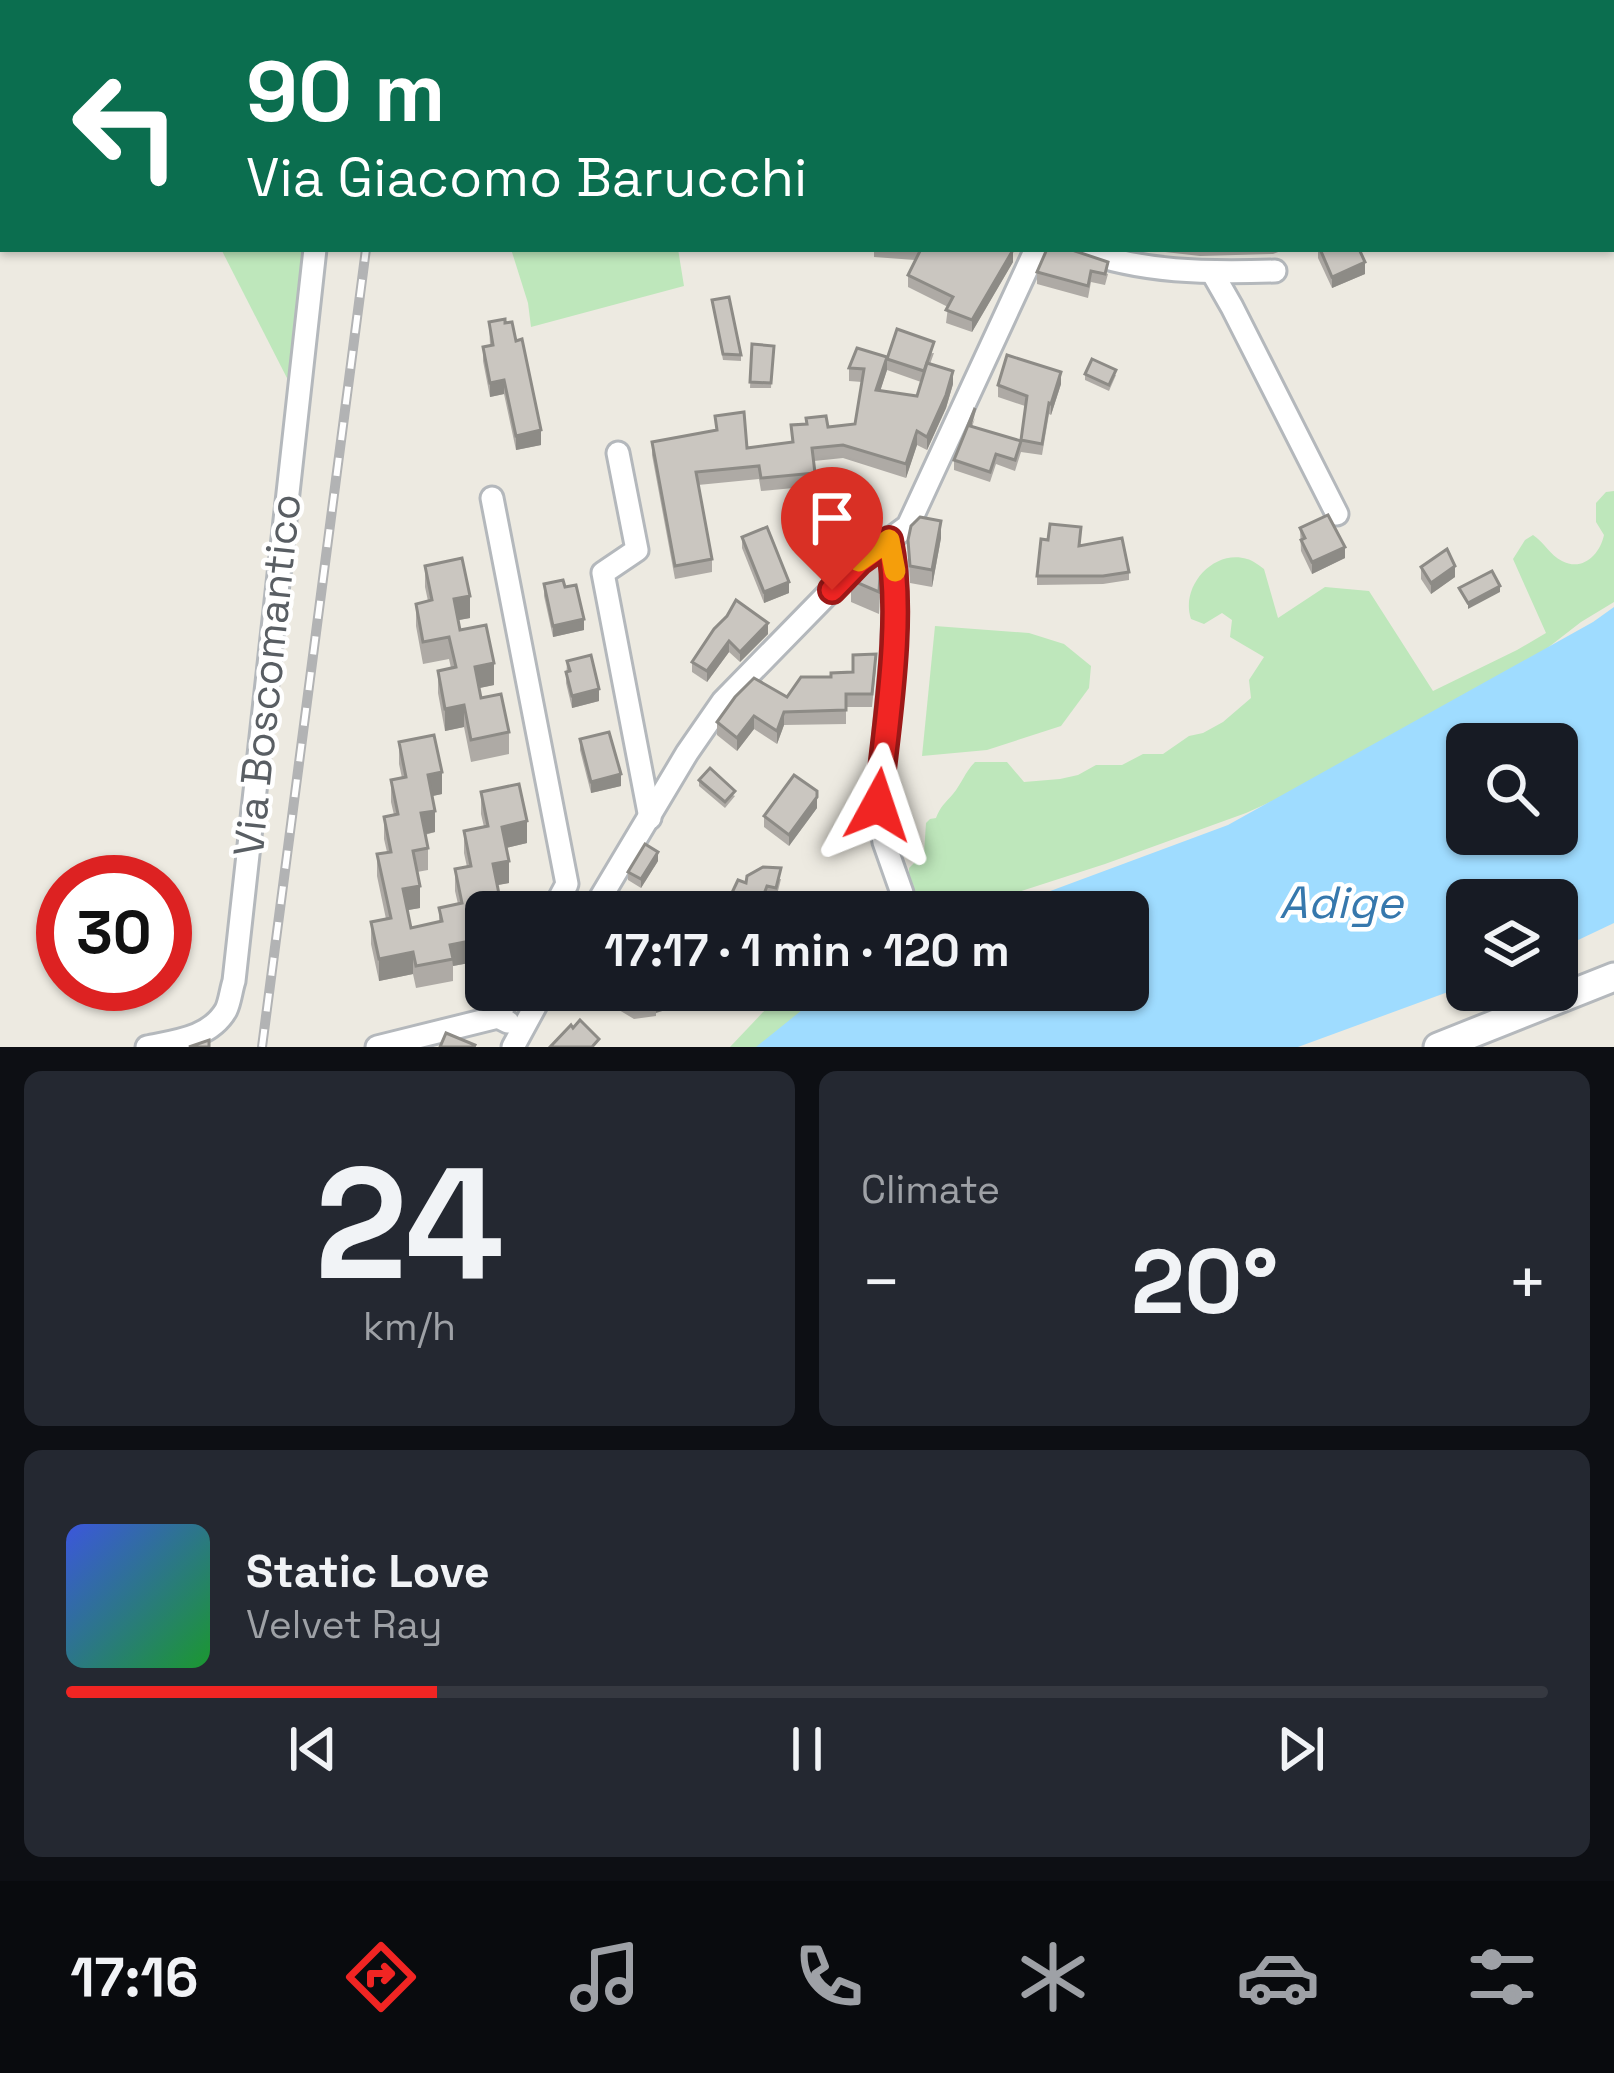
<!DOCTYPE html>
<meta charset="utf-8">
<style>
:root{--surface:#171b24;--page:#242831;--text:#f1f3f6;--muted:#9ea1a6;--line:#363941;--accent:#f12523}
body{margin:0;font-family:"Space Grotesk",sans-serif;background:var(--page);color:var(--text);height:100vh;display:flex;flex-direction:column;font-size:45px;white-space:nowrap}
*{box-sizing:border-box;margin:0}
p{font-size:39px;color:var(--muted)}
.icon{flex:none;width:66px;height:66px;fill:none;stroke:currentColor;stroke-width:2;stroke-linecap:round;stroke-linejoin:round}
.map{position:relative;height:1047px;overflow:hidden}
.details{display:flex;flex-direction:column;gap:24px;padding:24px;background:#0d0f14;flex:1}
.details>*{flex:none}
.top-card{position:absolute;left:0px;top:0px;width:1614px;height:252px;box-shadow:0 3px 9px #0004;background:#0b6e4f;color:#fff;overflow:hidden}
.tools{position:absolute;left:1446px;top:723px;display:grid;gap:24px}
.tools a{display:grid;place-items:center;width:132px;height:132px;border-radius:18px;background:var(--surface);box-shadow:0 3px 9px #0004;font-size:60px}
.speed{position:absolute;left:36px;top:855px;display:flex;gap:24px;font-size:60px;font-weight:700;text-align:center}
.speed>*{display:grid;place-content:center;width:156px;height:156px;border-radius:50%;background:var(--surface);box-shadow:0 3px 9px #0004;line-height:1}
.speed .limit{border:18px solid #d22;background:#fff;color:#111}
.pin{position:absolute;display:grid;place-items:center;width:102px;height:102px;color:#fff;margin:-123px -51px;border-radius:50% 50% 50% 0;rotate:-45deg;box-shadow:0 0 12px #0007}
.pin .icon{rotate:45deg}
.me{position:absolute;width:132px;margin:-66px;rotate:5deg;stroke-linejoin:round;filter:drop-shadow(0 0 9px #0008)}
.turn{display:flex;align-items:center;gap:42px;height:252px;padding:0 48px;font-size:54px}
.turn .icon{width:156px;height:156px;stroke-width:2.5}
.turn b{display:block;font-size:84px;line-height:102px}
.big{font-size:90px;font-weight:800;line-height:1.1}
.details .tile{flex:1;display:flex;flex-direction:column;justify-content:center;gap:18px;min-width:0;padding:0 42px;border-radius:18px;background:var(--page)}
.details .dial{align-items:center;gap:0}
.dial b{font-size:156px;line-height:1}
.song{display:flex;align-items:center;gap:36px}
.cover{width:144px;height:144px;border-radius:18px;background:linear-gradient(135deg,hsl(230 70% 55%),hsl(130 70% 35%))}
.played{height:12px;border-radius:6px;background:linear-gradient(90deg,var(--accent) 25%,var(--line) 25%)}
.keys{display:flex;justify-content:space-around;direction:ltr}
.heat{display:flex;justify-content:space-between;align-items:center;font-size:66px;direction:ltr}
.details .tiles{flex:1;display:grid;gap:24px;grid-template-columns:1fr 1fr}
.tile:last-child{grid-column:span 2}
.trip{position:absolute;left:465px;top:891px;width:684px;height:120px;border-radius:18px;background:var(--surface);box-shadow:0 3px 9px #0004;font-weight:800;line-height:120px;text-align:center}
.menu{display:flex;height:192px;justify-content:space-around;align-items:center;background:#090b0e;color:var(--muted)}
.menu .icon{width:84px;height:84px}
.menu .on{color:var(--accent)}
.menu b{font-size:54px;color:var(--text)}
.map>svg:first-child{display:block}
</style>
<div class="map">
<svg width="1614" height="1047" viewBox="0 0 1614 1047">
<rect width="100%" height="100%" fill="#edeae1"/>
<!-- green -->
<g fill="#bee7bb">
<path d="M 0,0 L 332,0 L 331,3 L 3,3 L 3,8 L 0,8 Z"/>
<rect x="426" y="0" width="214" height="3"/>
<path d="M 221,249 L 303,249 L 288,380 Z"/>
<path d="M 511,249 L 678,249 L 684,286 L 531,327 L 528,303 Z"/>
<path d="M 1614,491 L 1614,602 L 1581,622 L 1541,653 L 1295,791 L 1246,813 L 1105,864 L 990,901 L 966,912 L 908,912 L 909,868 L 924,853 L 926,823 L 930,819 L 936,818 C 940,807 945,803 953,794 C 962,783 965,772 975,762 L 1007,762 L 1024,782 L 1060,779 L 1078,775 L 1096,765 L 1122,765 L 1143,754 L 1163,754 L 1189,736 L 1203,733 L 1223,722 L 1251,698 L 1249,680 L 1264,657 L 1230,637 L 1232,620 L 1222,613 L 1204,624 L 1191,619 C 1180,587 1213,549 1247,559 C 1252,560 1260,566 1264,569 L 1278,618 L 1325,587 L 1369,591 L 1433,691 L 1517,650 L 1546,633 L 1513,559 L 1525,540 L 1533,535 C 1544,542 1550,555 1562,561 C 1583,572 1600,554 1604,535 L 1596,522 L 1596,503 L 1606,492 Z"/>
<path d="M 935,626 L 1029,633 L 1064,644 L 1091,666 L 1089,688 L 1061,726 L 987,750 L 922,756 Z"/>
<path d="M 784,990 L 832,990 L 758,1047 L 730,1047 Z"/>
</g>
<!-- water -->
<path fill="#9fdcff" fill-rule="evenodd" d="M 1614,607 L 1614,923 L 1557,950 L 1557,900 L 1467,900 L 1467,985 L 1298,1047 L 756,1047 L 802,1010 L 835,990 L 1128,990 L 1128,912 L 994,912 L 1228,825 L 1593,622 ZM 1467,744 L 1557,744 L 1557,834 L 1467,834 Z"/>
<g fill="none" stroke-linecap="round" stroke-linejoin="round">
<defs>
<g id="minor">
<path d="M 346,3 L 346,0"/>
<path d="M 1113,3 L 1114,0"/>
<path d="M 1078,249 C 1142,273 1207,273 1275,271"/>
<path d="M 1212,272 L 1232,307 L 1337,514"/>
<path d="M 618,453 L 637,550 L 603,573 L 650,818"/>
<path d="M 492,498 L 567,884 L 552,912"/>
<path d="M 889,540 L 896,570 L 892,657 L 878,805 L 884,842 L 902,893"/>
<path d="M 592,912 L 687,753 L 723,701 L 859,562 L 908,526 L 1036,249"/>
<path d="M 508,1022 L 498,1017 L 512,990"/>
<path d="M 147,1047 C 175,1041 210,1038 226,1010 C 230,1002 231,990 234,981 L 315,249"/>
<path d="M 377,1047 L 498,1017"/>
<path d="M 513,1047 L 544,990"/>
</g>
<path id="tertiary" d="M 1438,1047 L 1614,977"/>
</defs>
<!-- minor casing -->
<use href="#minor" stroke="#b4b8bc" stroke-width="27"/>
<!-- tertiary casing -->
<use href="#tertiary" stroke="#b4b8bc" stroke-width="33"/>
<!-- minor -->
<use href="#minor" stroke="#fff" stroke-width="21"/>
<!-- tertiary -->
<use href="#tertiary" stroke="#fff" stroke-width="27"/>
<defs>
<g id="rail">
<path d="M 410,3 L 410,0"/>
<path d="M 262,1047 L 366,249"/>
</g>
</defs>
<!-- rail casing -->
<use href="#rail" stroke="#b2b3b4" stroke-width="10"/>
<!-- rail -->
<use href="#rail" stroke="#fff" stroke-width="6" stroke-dasharray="18" stroke-linecap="butt"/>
</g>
<!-- wall -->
<g fill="#aeaaa5" fill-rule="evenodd">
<path d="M 1038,0 L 1098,0 L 1098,3 L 1052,3 L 1038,2 Z"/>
<path d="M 874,249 L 1013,250 L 1013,262 L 972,332 L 946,323 L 948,307 L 908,287 L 908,275 L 915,260 L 874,257 Z"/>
<path d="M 1047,249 L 1108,274 L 1105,285 L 1091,282 L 1088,298 L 1037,284 L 1037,272 Z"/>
<path d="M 1139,249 L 1286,249 L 1273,254 L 1200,256 Z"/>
<path d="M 1318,249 L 1359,249 L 1365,274 L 1332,288 L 1318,258 Z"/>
<path d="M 712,300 L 741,355 L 741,361 L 723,360 Z"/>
<path d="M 489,322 L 541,445 L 516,450 L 504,394 L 490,397 L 483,361 L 483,347 L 490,345 Z"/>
<path d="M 752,344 L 774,346 L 771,388 L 750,388 Z"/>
<path d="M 934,353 L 930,364 L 953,384 L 946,408 L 927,450 L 917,445 L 906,478 L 843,458 L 814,461 L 815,486 L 761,491 L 759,479 L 698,485 L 712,559 L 712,572 L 675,579 L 652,455 L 652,442 L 716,430 L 715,416 L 747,448 L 792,443 L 791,425 L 828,427 L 855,424 L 862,382 L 849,381 L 849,368 L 887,357 ZM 887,370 L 921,382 L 917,396 L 880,391 Z"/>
<path d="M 1085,374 L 1116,375 L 1109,391 L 1085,380 Z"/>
<path d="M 1061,384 L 1051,415 L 1049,414 L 1042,455 L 1021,452 L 1015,471 L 996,464 L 990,482 L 954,470 L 954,460 L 975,418 L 972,427 L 1021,441 L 1025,406 L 998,397 L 998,385 Z"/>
<path d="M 1300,528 L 1345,558 L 1312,574 L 1301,551 Z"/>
<path d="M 742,537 L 789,593 L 764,603 L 742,548 Z"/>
<path d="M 941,538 L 932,587 L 910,583 L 908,540 Z"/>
<path d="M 1080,546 L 1129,572 L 1129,580 L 1103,584 L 1037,585 L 1037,576 Z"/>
<path d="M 425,566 L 470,618 L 458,620 L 460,630 L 494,685 L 479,688 L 481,698 L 509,732 L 509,754 L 471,762 L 464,727 L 445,731 L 438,693 L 438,671 L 451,668 L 449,659 L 423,664 L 416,626 L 416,604 L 428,601 L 425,587 Z"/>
<path d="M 1421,567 L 1455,577 L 1431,594 L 1421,579 Z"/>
<path d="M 851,580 L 881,580 L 879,614 L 851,602 Z"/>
<path d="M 544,584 L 565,587 L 584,630 L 553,637 L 544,596 Z"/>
<path d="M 714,629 L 768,634 L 740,662 L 729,652 L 707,682 L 692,672 L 692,662 Z"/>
<path d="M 567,661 L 599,701 L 572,708 L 566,683 Z"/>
<path d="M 876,668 L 872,707 L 846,707 L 846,724 L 784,725 L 777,744 L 754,729 L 737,751 L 717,735 L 717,722 L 787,697 L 831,677 Z"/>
<path d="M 580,739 L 621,786 L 591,793 L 580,750 Z"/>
<path d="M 399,742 L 442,794 L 432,796 L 435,832 L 425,835 L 428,848 L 428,870 L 417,872 L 420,908 L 407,910 L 411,928 L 439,922 L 439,908 L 458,904 L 455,891 L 455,869 L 467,867 L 464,853 L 464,831 L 484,827 L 481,814 L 481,792 L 527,843 L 506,848 L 509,883 L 497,885 L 500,912 L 486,912 L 486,924 L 482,924 L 485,960 L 453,966 L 453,981 L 416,988 L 413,974 L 379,981 L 371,944 L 371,922 L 386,919 L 377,876 L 377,854 L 387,852 L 384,839 L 384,817 L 394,815 L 391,802 L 391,780 L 402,778 L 399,764 Z"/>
<path d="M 699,780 L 735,796 L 725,808 L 699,786 Z"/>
<path d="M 817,808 L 789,846 L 764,827 L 764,816 Z"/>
<path d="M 658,861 L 641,888 L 628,880 L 628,872 Z"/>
<path d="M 781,879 L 776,899 L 767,897 L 761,912 L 709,912 L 717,909 L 746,883 Z"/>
<path d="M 574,990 L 696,990 L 696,992 L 678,1002 L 678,1006 L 656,1012 L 656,1016 L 634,1019 L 589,992 L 585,997 Z"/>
</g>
<!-- shaded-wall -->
<g fill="#8d8b86">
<path d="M 1013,250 L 1013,262 L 972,332 L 972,320 Z"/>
<path d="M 1365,262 L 1365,274 L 1332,288 L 1332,277 Z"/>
<path d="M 887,357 L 887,370 L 876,404 L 876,390 Z"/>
<path d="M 953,371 L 953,384 L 946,408 L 927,450 L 927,437 Z"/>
<path d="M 1061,372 L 1061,384 L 1051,415 L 1051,404 Z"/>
<path d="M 504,380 L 504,394 L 490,397 L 490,383 Z"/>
<path d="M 541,430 L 541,445 L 516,450 L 516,436 Z"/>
<path d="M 917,431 L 917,445 L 906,478 L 906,464 Z"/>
<path d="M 941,521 L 941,538 L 932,587 L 932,570 Z"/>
<path d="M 1345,547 L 1345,558 L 1312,574 L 1312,562 Z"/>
<path d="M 1455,566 L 1455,577 L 1431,594 L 1431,583 Z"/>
<path d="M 789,582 L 789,593 L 764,603 L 764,592 Z"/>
<path d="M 1500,586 L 1500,592 L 1468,609 L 1468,603 Z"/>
<path d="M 470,596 L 470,618 L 454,621 L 454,599 Z"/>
<path d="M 584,619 L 584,630 L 553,637 L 553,626 Z"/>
<path d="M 768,623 L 768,634 L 740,662 L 740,652 Z"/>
<path d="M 729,641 L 729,652 L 707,682 L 707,671 Z"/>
<path d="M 494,663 L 494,685 L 475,689 L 475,667 Z"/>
<path d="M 599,689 L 599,701 L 572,708 L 572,696 Z"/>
<path d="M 464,705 L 464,727 L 445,731 L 445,709 Z"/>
<path d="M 784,712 L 784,725 L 777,744 L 777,731 Z"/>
<path d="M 754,716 L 754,729 L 737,751 L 737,738 Z"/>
<path d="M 442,772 L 442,794 L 428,797 L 428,775 Z"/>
<path d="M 621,774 L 621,786 L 591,793 L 591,782 Z"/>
<path d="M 817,797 L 817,808 L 789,846 L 789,835 Z"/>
<path d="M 435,811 L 435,832 L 421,835 L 421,813 Z"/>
<path d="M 527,821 L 527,843 L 502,849 L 502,827 Z"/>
<path d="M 658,852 L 658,861 L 641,888 L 641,879 Z"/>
<path d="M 509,861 L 509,883 L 493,886 L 493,864 Z"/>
<path d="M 420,886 L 420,908 L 403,911 L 403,889 Z"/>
<path d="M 767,886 L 767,897 L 761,912 L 759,912 Z"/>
<path d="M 500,899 L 500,912 L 486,912 L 486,924 L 477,925 L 477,903 Z"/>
<path d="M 485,938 L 485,960 L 453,966 L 450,945 Z"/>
<path d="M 413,952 L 413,974 L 379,981 L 379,959 Z"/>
<path d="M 678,990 L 696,990 L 696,992 L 678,1002 L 678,1006 L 656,1013 L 656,1001 Z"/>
</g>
<!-- building -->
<g fill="#cac6c0" stroke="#8d8b86" stroke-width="3">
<path d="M 1073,0 L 1097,0 L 1097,3 L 1072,3 Z"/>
<path d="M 921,249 L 1012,249 L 1013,250 L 972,320 L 946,310 L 953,297 L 908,275 Z"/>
<path d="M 1047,249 L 1069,249 L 1108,262 L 1105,274 L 1091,271 L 1088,286 L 1037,272 Z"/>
<path d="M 1320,249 L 1359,249 L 1365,262 L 1332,277 Z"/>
<path d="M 729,297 L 741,355 L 723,354 L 712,300 Z"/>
<path d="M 505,319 L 505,323 L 512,322 L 516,341 L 522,339 L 541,430 L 516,436 L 504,380 L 490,383 L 483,347 L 493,345 L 489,322 Z"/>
<path d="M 897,329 L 934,342 L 924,371 L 887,359 Z"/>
<path d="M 752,344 L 774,346 L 771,383 L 750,382 Z"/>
<path d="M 857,348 L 887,357 L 876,390 L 917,396 L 927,363 L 953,371 L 946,395 L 927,437 L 917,431 L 906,464 L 843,445 L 812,448 L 815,473 L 761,478 L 759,466 L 696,472 L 712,559 L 675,566 L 652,442 L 717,430 L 715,416 L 744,412 L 747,448 L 793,442 L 791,425 L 807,424 L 806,418 L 826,416 L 828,427 L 855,424 L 864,369 L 849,368 Z"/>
<path d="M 1007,355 L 1061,372 L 1051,404 L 1049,403 L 1042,444 L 1021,440 L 1027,396 L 998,385 Z"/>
<path d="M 1092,359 L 1116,370 L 1109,385 L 1085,374 Z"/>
<path d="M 975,408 L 970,426 L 1021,441 L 1015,460 L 996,454 L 990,472 L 954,460 Z"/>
<path d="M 1328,515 L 1345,547 L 1312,562 L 1301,540 L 1305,538 L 1300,528 Z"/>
<path d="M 920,517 L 941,521 L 932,570 L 910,566 L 908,540 L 911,526 Z"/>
<path d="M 1050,524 L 1081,527 L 1079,546 L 1122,538 L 1129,572 L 1103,576 L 1037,576 L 1041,539 L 1048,540 Z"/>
<path d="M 767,527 L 789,582 L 764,592 L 742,537 Z"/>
<path d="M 1447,549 L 1455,566 L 1431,583 L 1421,567 Z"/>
<path d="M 868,552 L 881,558 L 879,592 L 851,580 L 858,562 Z"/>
<path d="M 462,558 L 470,596 L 454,599 L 460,630 L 486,625 L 494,663 L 475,667 L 481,698 L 501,694 L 509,732 L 471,740 L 464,705 L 445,709 L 438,671 L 456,667 L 449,637 L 423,642 L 416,604 L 432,600 L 425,566 Z"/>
<path d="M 1492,571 L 1500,586 L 1468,603 L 1459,588 Z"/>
<path d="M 563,580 L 565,587 L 576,585 L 584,619 L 553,626 L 544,584 Z"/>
<path d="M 736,600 L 768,623 L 740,652 L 729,641 L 707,671 L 692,662 L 714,629 L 727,616 Z"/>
<path d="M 876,654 L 872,694 L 846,694 L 846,710 L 784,712 L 777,731 L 754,716 L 737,738 L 717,722 L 735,697 L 754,678 L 787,697 L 801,677 L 831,677 L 831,673 L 853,672 L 853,655 Z"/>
<path d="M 591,655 L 599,689 L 572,696 L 566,672 L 570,671 L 567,661 Z"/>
<path d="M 609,732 L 621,774 L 591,782 L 580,739 Z"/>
<path d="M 434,735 L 442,772 L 428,775 L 435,811 L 421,813 L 428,848 L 413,851 L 420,886 L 403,889 L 411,928 L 442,921 L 439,908 L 462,903 L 455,869 L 471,866 L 464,831 L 488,826 L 481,792 L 519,784 L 527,821 L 502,827 L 509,861 L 493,864 L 500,899 L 477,903 L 485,938 L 450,945 L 453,959 L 416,966 L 413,952 L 379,959 L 371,922 L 391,918 L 377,854 L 391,852 L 384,817 L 398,814 L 391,780 L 406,777 L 399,742 Z"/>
<path d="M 710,768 L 735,791 L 725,802 L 699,780 Z"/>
<path d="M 794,775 L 817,791 L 817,797 L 789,835 L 764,816 Z"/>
<path d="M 645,844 L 658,852 L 641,879 L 628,872 Z"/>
<path d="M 763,867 L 781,868 L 776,888 L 767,886 L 759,907 L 755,905 L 750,912 L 709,912 L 714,907 L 717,909 L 727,895 L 730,897 L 738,880 L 746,883 L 747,876 Z"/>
<path d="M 604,990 L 653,990 L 659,993 L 658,990 L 678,990 L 676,991 L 678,995 L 656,1001 L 656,1005 L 634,1007 Z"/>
<path d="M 580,1020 L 599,1039 L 592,1047 L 550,1047 L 571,1025 L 573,1028 Z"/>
<path d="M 446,1033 L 475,1045 L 474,1047 L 440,1047 Z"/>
<path d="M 209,1040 L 209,1047 L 189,1047 Z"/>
</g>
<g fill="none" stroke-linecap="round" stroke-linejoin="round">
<defs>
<path id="route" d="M 832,590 L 859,562 L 889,540 C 905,617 886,726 878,805"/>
</defs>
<!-- route casing -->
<use href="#route" stroke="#9d1817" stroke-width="30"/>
<!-- route -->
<use href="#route" stroke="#f12523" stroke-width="21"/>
<!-- slow -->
<path stroke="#f59e0b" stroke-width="21" d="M 859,561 L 889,540 L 895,571"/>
</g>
<g text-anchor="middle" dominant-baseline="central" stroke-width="9" stroke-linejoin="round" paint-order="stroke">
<!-- street labels -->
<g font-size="42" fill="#595e63" stroke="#fff">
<text transform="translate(267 675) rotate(-84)">Via Boscomantico</text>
</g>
<!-- water labels -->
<g font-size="45" font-style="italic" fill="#3678ad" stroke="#fff">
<text x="1341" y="902">Adige</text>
</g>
</g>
</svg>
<div class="tools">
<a><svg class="icon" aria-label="search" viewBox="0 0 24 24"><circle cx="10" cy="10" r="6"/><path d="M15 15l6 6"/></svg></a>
<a><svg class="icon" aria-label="layers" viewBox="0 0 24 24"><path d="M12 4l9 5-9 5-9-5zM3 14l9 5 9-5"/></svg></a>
</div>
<div class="speed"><div class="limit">30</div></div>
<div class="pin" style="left:832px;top:590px;background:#d93025"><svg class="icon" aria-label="arrive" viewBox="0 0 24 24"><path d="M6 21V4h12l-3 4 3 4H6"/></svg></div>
<svg class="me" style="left:878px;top:805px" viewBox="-20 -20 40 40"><path d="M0-17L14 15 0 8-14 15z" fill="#f12523" stroke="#fff" stroke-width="4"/></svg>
<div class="trip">17:17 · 1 min · 120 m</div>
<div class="top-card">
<div class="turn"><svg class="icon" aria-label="left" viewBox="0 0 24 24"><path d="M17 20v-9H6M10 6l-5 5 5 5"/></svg><div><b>90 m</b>Via Giacomo Barucchi</div></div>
</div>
</div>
<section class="details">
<div class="tiles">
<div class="tile dial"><b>24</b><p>km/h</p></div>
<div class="tile"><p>Climate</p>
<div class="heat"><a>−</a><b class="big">20°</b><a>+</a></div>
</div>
<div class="tile">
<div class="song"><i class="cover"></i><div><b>Static Love</b><p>Velvet Ray</p></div></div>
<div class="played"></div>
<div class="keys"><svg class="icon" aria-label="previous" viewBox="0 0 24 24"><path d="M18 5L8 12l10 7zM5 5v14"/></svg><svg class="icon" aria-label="pause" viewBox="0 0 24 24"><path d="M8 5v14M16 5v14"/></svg><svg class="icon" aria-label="next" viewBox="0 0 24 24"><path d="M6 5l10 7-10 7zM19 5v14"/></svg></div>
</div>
</div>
</section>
<nav class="menu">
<b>17:16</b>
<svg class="icon on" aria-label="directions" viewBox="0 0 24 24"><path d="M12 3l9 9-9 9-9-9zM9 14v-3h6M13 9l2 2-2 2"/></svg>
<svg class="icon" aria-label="music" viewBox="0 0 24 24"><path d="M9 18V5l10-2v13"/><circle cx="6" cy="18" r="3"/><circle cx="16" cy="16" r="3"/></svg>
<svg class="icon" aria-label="phone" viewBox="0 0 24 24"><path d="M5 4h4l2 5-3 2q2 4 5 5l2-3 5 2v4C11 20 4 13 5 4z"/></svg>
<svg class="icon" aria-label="climate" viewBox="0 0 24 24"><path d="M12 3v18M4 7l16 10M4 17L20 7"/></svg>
<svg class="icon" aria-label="car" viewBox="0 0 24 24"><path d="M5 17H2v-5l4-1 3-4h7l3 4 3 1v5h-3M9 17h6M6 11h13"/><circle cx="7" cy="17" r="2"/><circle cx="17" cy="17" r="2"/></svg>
<svg class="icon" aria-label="filters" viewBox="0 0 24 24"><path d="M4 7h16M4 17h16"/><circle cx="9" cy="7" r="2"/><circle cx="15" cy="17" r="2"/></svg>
</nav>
